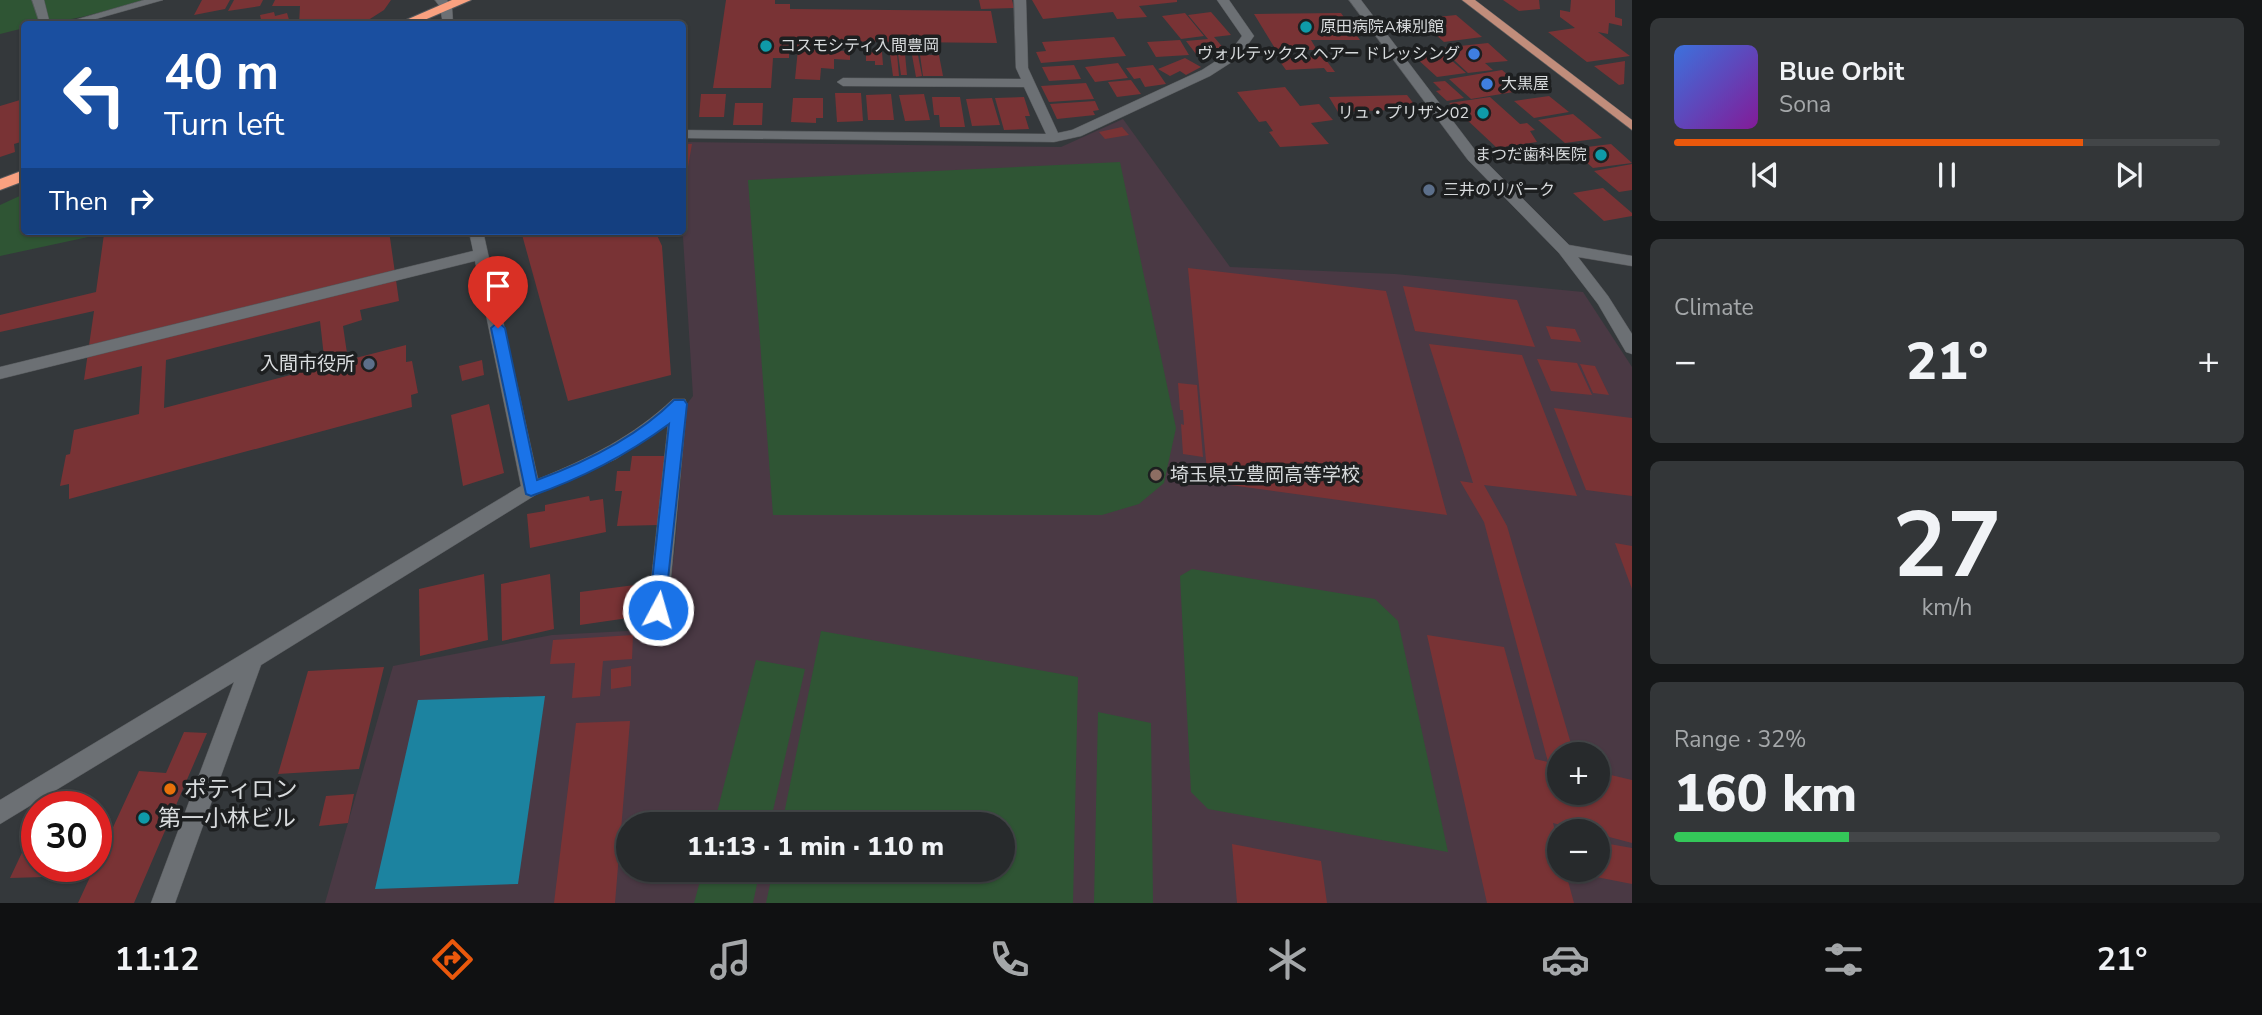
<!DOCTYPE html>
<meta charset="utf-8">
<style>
:root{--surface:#272a2c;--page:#333638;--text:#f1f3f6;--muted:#a4a7a9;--line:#434648;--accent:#ea580c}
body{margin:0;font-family:"Nunito Sans","Noto Sans JP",sans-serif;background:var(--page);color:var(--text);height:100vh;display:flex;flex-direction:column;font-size:26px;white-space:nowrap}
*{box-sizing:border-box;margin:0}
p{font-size:23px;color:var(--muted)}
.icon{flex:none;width:38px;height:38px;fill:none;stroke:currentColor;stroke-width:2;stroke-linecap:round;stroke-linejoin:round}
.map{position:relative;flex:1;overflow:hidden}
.side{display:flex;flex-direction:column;gap:18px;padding:18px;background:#151718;width:630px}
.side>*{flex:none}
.guide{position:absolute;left:21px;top:21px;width:665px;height:214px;border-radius:7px;box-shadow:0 2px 5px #0004,0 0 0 2px var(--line);background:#1a4fa0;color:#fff;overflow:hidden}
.buttons{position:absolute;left:1547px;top:742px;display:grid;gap:14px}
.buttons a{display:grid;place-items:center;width:63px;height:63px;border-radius:50%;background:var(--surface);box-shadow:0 2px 5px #0004,0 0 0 2px var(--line);font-size:35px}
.speed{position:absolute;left:21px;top:791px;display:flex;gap:14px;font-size:35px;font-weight:700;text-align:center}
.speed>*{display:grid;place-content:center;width:91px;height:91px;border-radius:50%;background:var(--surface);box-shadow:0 2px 5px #0004,0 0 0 2px var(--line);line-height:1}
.speed .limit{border:10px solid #d22;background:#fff;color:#111}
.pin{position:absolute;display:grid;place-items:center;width:60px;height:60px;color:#fff;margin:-72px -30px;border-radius:50% 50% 50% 0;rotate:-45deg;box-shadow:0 0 7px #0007}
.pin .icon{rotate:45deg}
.me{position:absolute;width:77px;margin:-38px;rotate:6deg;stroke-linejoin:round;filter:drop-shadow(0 0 5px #0008)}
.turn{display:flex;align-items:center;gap:24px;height:147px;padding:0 28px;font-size:32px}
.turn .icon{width:91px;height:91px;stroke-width:2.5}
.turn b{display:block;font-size:49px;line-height:60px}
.then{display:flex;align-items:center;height:66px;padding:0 28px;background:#0003;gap:14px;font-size:26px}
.big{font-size:52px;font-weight:800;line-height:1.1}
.side .tile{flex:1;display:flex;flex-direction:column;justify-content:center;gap:10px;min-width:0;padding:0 24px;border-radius:10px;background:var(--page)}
.side .dial{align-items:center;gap:0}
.dial b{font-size:91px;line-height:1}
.song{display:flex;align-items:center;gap:21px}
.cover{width:84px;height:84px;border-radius:10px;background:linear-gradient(135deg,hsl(220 70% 55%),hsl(290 70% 35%))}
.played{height:7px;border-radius:4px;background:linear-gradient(90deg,var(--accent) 75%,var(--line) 75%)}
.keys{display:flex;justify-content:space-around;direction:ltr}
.heat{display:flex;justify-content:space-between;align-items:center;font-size:38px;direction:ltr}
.charge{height:10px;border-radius:5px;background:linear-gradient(90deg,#34c759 32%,var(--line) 0)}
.trip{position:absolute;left:616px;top:812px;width:399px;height:70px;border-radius:35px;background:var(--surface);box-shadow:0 2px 5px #0004,0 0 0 2px var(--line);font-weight:800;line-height:70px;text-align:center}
.menu{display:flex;height:112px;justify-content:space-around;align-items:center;background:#101112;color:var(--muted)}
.menu .icon{width:49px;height:49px}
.menu .active{color:var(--accent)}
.menu b{font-size:32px;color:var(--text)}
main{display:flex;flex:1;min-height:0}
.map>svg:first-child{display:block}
</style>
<main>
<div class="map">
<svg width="1632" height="903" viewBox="0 0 1632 903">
<rect width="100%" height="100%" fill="#34383b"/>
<!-- education -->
<path fill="#4a3944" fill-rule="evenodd" d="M 1123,119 L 1230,267 L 1395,274 L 1583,292 L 1632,367 L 1632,903 L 325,903 L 393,666 L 552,635 L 665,629 L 675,547 L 687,404 L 693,396 L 683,237 L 679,231 L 682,231 L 683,142 L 1061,147 ZM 1559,754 L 1598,754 L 1598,793 L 1559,793 ZM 628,824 L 1003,824 L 1003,870 L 628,870 ZM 1559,831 L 1598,831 L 1598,870 L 1559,870 Z"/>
<!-- green -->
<g fill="#2f5534">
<path d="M 0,0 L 144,0 C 105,11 66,24 24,24 L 24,28 L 0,34 Z"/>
<path d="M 1120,162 L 1176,428 L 1164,483 L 1139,504 L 1102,515 L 773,515 L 748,180 Z"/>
<path d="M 24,194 L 24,231 L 116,231 L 0,256 L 0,205 Z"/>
<path d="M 1192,569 L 1375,599 L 1398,621 L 1448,852 L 1208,809 L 1191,792 L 1180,576 Z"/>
<path d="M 821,631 L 1078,677 L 1073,903 L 766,903 L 773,870 L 1003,870 L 1003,824 L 782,824 Z"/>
<path d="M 756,660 L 805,669 L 770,824 L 714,824 Z"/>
<path d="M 1098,712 L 1151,723 L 1153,903 L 1094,903 Z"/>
<path d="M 703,870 L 760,870 L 753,903 L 694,903 Z"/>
</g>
<!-- water -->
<path fill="#1c83a0" d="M 545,696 L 518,884 L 375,889 L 418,700 Z"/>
<!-- building -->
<g fill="#793335" fill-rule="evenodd">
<path d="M 202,0 L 230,0 L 225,9 L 194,15 Z"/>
<path d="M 234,0 L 263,0 L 260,6 L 228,11 Z"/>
<path d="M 275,0 L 391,0 L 384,10 L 362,24 L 299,24 L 300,6 L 272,6 Z"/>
<path d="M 726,0 L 775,0 L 775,4 L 790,4 L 790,9 L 991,11 L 997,43 L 812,41 L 812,50 L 850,51 L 850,60 L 834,59 L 834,69 L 821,68 L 820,80 L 795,79 L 798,49 L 789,49 L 789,58 L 773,58 L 771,88 L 713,88 Z"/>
<path d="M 979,0 L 1012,0 L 1014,8 L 981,9 Z"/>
<path d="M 1032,0 L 1177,0 L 1177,2 L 1139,6 L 1147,17 L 1117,19 L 1113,12 L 1043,19 Z"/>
<path d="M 1503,0 L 1539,0 L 1540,9 L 1519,11 Z"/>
<path d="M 1571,0 L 1615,0 L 1615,17 L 1622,19 L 1622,26 L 1609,23 L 1608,34 L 1598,32 L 1630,56 L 1587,62 L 1548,32 L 1575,28 L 1560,17 L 1560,10 L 1570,12 Z"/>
<path d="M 274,12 L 275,16 L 287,13 L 290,23 L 262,24 L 260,15 Z"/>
<path d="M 1211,12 L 1231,35 L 1214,37 L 1225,50 L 1196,54 L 1186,41 L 1208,39 L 1188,15 Z"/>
<path d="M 1185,13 L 1204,36 L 1181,39 L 1162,16 Z"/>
<path d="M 1341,13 L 1360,40 L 1311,40 L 1317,50 L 1276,50 L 1254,14 Z"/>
<path d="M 1456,15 L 1482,37 L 1444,42 L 1418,19 Z"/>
<path d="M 1114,37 L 1126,56 L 1041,63 L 1036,52 L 1046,51 L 1042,42 Z"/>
<path d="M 1180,40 L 1189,55 L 1156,57 L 1147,42 Z"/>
<path d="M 1488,43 L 1508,61 L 1485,63 L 1493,70 L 1468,73 L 1441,48 Z"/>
<path d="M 866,52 L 882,52 L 883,65 L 875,65 L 875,61 L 866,61 Z"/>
<path d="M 1443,53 L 1466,73 L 1437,77 L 1415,57 Z"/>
<path d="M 890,54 L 897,54 L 899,76 L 893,76 Z"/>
<path d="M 898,54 L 905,54 L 907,75 L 901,75 Z"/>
<path d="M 912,55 L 918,55 L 922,76 L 916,77 Z"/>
<path d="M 920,55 L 939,55 L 943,76 L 923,76 Z"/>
<path d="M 1323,56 L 1335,72 L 1327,72 L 1324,68 L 1286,70 L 1278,59 Z"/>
<path d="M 1185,58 L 1201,67 L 1186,75 L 1180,71 L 1170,76 L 1158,69 Z"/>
<path d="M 1625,61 L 1624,84 L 1619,85 L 1594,66 Z"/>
<path d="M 1118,63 L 1128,78 L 1095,82 L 1085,67 Z"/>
<path d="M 1074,65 L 1081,79 L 1049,81 L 1042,67 Z"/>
<path d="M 1153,65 L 1166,84 L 1145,87 L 1140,78 L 1134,79 L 1126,68 Z"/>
<path d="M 1502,70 L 1526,90 L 1471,99 L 1449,79 Z"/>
<path d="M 1131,80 L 1141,94 L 1117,97 L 1108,82 Z"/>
<path d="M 1445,81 L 1464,98 L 1447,101 L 1436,91 L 1441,90 L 1433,82 Z"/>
<path d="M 1086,83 L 1094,99 L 1049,102 L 1041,86 Z"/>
<path d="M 1285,87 L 1300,106 L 1319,104 L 1333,120 L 1311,123 L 1329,144 L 1280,147 L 1269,132 L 1273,131 L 1266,121 L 1259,122 L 1237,92 Z"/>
<path d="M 835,93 L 861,93 L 863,121 L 837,122 Z"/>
<path d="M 701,94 L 726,94 L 724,117 L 699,117 Z"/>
<path d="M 891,94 L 894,120 L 868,120 L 866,95 Z"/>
<path d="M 924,94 L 930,120 L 905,121 L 899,95 Z"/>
<path d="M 1407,95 L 1418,109 L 1338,112 L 1329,97 Z"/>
<path d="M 1549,96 L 1569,112 L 1534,118 L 1514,101 Z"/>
<path d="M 932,97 L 960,97 L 965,127 L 940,127 L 939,115 L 934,115 Z"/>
<path d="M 1024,97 L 1030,116 L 1025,116 L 1029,129 L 1004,130 L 995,98 Z"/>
<path d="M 1490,97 L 1520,124 L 1527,123 L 1535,130 L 1530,131 L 1537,142 L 1497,148 L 1449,103 Z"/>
<path d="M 793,98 L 823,98 L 823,118 L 816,118 L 816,123 L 791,122 Z"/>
<path d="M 992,98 L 1000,125 L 972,126 L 966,99 Z"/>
<path d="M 20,100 L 24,120 L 24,141 L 14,144 L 15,152 L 0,157 L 0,106 Z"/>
<path d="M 1095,101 L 1099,110 L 1093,111 L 1095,115 L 1057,119 L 1050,104 Z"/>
<path d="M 735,103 L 763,103 L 762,125 L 733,125 Z"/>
<path d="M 1573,114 L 1602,138 L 1565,143 L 1538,120 Z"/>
<path d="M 1122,127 L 1129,135 L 1105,139 L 1099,132 Z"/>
<path d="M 682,144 L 692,144 L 688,167 L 682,167 Z"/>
<path d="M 1611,144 L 1632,163 L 1593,168 L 1571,149 Z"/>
<path d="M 1632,164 L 1632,190 L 1619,192 L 1594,171 Z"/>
<path d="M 1603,188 L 1632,213 L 1632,216 L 1604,221 L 1573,193 Z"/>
<path d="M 119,231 L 389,231 L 399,301 L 360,310 L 362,320 L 343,326 L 348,360 L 406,345 L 406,362 L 412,361 L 418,393 L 411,395 L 412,407 L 69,499 L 69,484 L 60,486 L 66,455 L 70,454 L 74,430 L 139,414 L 142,366 L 84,380 L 94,311 L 0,332 L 0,315 L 96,292 L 104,234 ZM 320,321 L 325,366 L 164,408 L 166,360 Z"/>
<path d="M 521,231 L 655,231 L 662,246 L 671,375 L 568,401 Z"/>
<path d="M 1188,268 L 1386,291 L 1447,515 L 1208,482 Z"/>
<path d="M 1403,286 L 1517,300 L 1535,347 L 1415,331 Z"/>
<path d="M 1546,326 L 1575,329 L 1581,342 L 1551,339 Z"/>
<path d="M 1429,344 L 1522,355 L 1577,496 L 1484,485 L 1507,526 L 1574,754 L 1559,754 L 1559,793 L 1598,793 L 1598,772 L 1632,780 L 1632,843 L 1598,834 L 1598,831 L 1586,831 L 1553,823 L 1559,847 L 1559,870 L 1565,870 L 1574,903 L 1487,903 L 1427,635 L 1504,647 L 1535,759 L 1548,762 L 1484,522 L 1460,481 L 1473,483 Z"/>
<path d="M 1537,359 L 1577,363 L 1592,395 L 1551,391 Z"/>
<path d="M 482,360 L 484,375 L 462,381 L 459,366 Z"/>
<path d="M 1580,364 L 1595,366 L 1609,395 L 1593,393 Z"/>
<path d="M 1178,383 L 1197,385 L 1203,457 L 1183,454 L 1181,424 L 1184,425 L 1183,410 L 1180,410 Z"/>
<path d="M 489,404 L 504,473 L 463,486 L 451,415 Z"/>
<path d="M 1554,408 L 1632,418 L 1632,496 L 1586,490 Z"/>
<path d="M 632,456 L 666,456 L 659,525 L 617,526 L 622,491 L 615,491 L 617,471 L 630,471 Z"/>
<path d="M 589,496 L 590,501 L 603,499 L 606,532 L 530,548 L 527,514 L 545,511 L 545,505 Z"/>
<path d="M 1615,543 L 1632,546 L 1632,589 Z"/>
<path d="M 484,574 L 488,640 L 420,656 L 419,589 Z"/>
<path d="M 550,574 L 554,629 L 502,641 L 501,584 Z"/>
<path d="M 635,585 L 635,617 L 580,625 L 580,592 Z"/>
<path d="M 633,635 L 632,659 L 603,661 L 600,696 L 572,698 L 575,663 L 550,664 L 553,640 Z"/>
<path d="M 631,666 L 631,686 L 611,689 L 611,669 Z"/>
<path d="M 384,667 L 359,769 L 278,774 L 308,671 Z"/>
<path d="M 630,721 L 615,903 L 554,903 L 576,723 Z"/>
<path d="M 184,732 L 207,733 L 134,903 L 78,903 L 139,771 L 166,773 Z"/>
<path d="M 354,794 L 348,823 L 319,826 L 326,796 Z"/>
<path d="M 27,842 L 37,842 L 37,866 L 82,866 L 78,876 L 10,878 Z"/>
<path d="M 1598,842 L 1632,848 L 1632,884 L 1586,875 L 1585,870 L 1598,870 Z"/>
<path d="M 1232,844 L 1321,861 L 1327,903 L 1237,903 Z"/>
</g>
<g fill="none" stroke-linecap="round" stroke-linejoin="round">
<defs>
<g id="minor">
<path d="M 32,0 L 44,0 L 50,24 L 40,24 Z"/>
<path d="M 144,0 L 163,0 L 78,24 L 61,24 Z"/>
<path d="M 435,0 L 447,0 L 452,7 L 453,24 L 443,24 L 440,7 Z"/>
<path d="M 1014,0 L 1026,0 L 1028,68 L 1058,133 L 1072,130 L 1202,70 L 1230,52 L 1242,36 L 1217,0 L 1229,0 L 1254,36 L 1238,58 L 1210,76 L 1081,136 L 1054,142 L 682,138 L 682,130 L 1046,134 L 1024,87 L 843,86 L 837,82 L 843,78 L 1021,79 L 1016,68 Z"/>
<path d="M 1349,0 L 1361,0 L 1478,154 L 1569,245 L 1632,256 L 1632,266 L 1578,257 L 1608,296 L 1632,334 L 1632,354 L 1626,352 L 1598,304 L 1559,253 L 1468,160 Z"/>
<path d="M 469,231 L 483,231 L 538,479 C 588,459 634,436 673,399 L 685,399 L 687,404 L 668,610 L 665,616 L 658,619 L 651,616 L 648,610 L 668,424 L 616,459 L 537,494 L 261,665 L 175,903 L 151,903 L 234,682 L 0,824 L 0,800 L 521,486 L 475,261 L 0,379 L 0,367 L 473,251 Z"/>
</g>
<path id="major" d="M 1462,0 L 1475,0 L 1632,120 L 1632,130 Z"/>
<g id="highway">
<path d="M 452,0 L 471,0 L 415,24 L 397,24 Z"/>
<path d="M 24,170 L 24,181 L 0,190 L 0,179 Z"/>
</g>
</defs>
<!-- minor casing -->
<use href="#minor" stroke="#54575a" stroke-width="1"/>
<!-- major casing -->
<use href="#major" stroke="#54575a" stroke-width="1"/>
<!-- highway casing -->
<use href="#highway" stroke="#54575a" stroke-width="2"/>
<!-- minor -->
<use href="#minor" fill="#6c7074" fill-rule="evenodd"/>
<!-- major -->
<use href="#major" fill="#c18d7b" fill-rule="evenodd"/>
<!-- highway -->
<use href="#highway" fill="#f9a180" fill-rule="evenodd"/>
</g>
<!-- route -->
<path fill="#1a73e8" stroke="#114b97" stroke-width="2" d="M 498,322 L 505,328 L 537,480 C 586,462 637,437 674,400 L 684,400 L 687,404 L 664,616 L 658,619 L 651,616 L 649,610 L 669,424 C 627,455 580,479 531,496 L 526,494 L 491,328 Z"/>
<!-- markers -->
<g fill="#0f9aa8" stroke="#1d1f20" stroke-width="2.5">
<circle cx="1306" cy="27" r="7"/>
<circle cx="766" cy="46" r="7"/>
<circle cx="1483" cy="113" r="7"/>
<circle cx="1601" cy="155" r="7"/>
<circle cx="144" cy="818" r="7"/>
</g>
<g fill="#3f7fe0" stroke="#1d1f20" stroke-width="2.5">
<circle cx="1474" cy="54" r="7"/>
<circle cx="1487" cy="84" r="7"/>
</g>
<g fill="#5c6f8a" stroke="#1d1f20" stroke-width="2.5">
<circle cx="1429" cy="190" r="7"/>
<circle cx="369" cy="364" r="7"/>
</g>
<circle fill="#8d6e63" stroke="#1d1f20" stroke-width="2.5" cx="1156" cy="475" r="7"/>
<circle fill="#e8710a" stroke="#1d1f20" stroke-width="2.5" cx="170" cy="789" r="7"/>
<g text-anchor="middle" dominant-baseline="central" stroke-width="7" stroke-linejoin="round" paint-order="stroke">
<!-- far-poi labels -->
<g font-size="16" fill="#d7dadc" stroke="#1d1f20" text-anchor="start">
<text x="1320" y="27">原田病院A棟別館</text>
<text x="780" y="46">コスモシティ入間豊岡</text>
<text x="1460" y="54" text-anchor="end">ヴォルテックス ヘアー ドレッシング</text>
<text x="1501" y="84">大黒屋</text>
<text x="1469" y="113" text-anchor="end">リュ・プリザン02</text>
<text x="1587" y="155" text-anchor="end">まつだ歯科医院</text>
<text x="1443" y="190">三井のリパーク</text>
</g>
<!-- poi labels -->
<g font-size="19" fill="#d7dadc" stroke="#1d1f20" text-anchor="end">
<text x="355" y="364">入間市役所</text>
<text x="1170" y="475" text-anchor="start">埼玉県立豊岡高等学校</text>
</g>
<!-- near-poi labels -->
<g font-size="23" fill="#d7dadc" stroke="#1d1f20" text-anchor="start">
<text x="184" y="789">ポティロン</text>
<text x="158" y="818">第一小林ビル</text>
</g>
</g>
</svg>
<div class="buttons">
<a>+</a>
<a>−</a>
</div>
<div class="speed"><div class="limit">30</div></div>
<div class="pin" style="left:498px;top:328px;background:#d93025"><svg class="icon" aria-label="arrive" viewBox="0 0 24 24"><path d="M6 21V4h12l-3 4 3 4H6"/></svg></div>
<svg class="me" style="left:658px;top:610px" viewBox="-20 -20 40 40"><circle r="17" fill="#1a73e8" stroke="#fff" stroke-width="3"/><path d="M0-11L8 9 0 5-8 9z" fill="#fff"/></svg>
<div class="trip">11:13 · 1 min · 110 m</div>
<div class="guide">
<div class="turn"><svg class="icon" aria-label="left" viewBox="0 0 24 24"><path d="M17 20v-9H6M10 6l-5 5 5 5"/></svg><div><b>40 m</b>Turn left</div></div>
<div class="then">Then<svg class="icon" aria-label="right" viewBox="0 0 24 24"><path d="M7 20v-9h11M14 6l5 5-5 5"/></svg></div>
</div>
</div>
<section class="side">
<div class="tile">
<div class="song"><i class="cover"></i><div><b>Blue Orbit</b><p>Sona</p></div></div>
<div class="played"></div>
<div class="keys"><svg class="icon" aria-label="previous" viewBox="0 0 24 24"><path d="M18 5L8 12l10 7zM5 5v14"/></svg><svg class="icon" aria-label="pause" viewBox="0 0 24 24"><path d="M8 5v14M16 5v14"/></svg><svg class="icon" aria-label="next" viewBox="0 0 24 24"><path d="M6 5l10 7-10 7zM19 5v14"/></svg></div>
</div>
<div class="tile"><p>Climate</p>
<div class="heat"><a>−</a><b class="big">21°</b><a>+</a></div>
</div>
<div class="tile dial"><b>27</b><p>km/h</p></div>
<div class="tile"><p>Range · 32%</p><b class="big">160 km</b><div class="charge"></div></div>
</section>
</main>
<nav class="menu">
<b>11:12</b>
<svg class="icon active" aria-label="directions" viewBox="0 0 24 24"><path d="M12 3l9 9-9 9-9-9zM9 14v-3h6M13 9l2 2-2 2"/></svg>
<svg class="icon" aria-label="music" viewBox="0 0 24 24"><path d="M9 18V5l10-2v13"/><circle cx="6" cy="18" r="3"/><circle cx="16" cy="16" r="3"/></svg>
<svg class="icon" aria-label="phone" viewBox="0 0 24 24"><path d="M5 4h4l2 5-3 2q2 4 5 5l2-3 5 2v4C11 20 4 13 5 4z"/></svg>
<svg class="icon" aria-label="climate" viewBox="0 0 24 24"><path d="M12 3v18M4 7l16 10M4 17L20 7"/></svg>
<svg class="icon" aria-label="car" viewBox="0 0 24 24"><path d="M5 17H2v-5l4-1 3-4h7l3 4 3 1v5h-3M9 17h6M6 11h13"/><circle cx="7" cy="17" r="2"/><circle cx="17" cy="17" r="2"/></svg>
<svg class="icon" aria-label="filters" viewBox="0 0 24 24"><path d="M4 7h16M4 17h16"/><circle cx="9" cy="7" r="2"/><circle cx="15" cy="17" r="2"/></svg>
<b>21°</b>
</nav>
